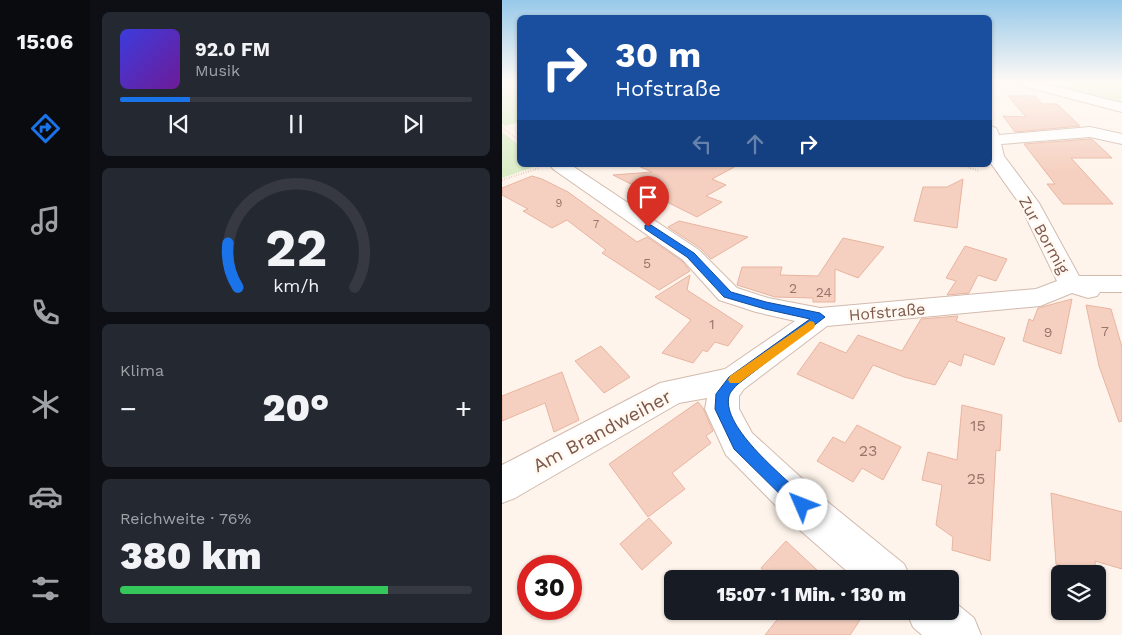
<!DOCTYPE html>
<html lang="de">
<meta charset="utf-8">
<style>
:root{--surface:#171b24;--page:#242831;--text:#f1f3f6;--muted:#9ea1a6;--line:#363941;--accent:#1a73e8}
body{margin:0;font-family:"Work Sans",sans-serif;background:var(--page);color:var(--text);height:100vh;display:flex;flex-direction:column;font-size:19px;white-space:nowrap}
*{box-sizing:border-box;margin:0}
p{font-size:16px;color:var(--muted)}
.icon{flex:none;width:28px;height:28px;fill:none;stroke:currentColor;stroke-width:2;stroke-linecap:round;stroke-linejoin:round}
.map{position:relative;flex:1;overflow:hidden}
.side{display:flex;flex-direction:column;gap:12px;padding:12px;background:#0d0f14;width:412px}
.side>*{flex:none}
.hud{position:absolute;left:15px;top:15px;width:475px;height:152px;border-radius:8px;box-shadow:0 1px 4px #0004;background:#1a4fa0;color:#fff;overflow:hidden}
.controls{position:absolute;left:549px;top:565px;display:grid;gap:10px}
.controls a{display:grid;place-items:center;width:55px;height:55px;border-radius:8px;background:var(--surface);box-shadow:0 1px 4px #0004;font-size:25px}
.speed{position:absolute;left:15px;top:555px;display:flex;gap:10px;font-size:25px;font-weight:700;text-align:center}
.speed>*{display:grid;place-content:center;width:65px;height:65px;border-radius:50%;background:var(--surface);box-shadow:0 1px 4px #0004;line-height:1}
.speed .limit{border:8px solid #d22;background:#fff;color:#111}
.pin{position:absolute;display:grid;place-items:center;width:42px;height:42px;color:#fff;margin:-51px -21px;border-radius:50% 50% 50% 0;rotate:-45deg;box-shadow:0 0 5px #0007}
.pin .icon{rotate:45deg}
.me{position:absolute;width:55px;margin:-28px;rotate:314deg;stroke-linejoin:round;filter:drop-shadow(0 0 4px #0008)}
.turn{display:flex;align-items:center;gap:18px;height:105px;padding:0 15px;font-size:22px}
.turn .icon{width:65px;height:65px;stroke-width:2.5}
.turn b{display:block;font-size:35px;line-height:42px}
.lanes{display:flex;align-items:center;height:48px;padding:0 15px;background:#0003;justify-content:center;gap:25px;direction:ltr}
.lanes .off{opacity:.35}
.big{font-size:38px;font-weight:800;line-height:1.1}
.side .tile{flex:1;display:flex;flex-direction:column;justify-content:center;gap:8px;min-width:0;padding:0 18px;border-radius:8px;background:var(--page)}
.side .dial{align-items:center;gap:0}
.dial svg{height:130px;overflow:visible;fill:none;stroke:var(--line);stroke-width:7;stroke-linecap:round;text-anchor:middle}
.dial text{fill:var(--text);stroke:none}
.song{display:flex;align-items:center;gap:15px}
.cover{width:60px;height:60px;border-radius:8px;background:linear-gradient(135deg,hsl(240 70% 55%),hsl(280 70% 35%))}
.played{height:5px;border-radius:2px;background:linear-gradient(90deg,var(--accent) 20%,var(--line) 20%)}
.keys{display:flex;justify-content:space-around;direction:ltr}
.heat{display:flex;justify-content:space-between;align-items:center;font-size:28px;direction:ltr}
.charge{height:8px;border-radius:4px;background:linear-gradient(90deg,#34c759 76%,var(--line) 0)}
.trip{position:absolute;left:162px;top:570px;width:295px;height:50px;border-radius:8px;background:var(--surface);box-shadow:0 1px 4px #0004;font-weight:800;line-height:50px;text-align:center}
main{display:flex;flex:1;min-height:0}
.tab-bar{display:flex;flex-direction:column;width:90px;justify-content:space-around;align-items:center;background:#090b0e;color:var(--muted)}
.tab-bar .icon{width:35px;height:35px}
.tab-bar .active{color:var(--accent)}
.tab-bar b{font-size:22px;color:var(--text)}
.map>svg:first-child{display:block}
</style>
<main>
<nav class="tab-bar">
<b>15:06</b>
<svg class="icon active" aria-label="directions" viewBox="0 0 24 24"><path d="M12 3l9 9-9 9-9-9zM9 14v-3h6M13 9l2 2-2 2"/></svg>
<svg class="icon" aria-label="music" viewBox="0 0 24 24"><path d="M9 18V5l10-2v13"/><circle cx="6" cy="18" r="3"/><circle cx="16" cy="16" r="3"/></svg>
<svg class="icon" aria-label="phone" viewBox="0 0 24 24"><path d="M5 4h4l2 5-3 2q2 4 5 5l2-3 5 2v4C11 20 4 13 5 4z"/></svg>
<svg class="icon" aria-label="climate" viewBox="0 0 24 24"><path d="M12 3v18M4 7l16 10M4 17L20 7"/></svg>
<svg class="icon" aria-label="car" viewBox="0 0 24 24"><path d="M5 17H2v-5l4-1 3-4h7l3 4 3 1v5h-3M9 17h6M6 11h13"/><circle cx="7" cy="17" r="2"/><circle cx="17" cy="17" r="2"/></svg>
<svg class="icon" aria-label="filters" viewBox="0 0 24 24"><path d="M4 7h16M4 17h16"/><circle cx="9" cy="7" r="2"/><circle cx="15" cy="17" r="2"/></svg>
</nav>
<section class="side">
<div class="tile">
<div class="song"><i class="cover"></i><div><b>92.0 FM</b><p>Musik</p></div></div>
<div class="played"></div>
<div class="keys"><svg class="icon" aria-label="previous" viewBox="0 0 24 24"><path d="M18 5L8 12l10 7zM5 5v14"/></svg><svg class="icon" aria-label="pause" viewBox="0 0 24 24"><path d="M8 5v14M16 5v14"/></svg><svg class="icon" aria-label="next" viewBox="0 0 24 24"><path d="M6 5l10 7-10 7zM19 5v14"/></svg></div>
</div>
<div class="tile dial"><svg viewBox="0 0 100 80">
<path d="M14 69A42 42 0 1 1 86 69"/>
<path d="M14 69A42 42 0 0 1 8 42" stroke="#1a73e8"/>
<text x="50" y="56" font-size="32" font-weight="700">22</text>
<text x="50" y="72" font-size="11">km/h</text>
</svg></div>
<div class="tile"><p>Klima</p>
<div class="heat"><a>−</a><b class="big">20°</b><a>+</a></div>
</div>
<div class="tile"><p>Reichweite · 76%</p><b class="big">380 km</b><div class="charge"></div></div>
</section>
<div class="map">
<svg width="620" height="635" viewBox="0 0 620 635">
<rect width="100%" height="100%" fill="#fef4eb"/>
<!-- green -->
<g fill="#dbedc7">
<path d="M 0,82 L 17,82 L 17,122 L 3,126 L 0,124 Z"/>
<path d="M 531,82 L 619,82 L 619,105 Z"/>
<path d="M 0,132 L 17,145 L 18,165 L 38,165 L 0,178 Z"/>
</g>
<!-- building -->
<g fill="#f5d0c0" stroke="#e9b4a0">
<path d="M 506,96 L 533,96 L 540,104 L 555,104 L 578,126 L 513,132 L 501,116 L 524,117 Z"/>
<path d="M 588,139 L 591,140 L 610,158 L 569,158 L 611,204 L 561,204 L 545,184 L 553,184 L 522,144 Z"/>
<path d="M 134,165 L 236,165 L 210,179 L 224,185 L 204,196 L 220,202 L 195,217 L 111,175 L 150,172 Z"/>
<path d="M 30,176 L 40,179 L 66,192 L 135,242 L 145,237 L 180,261 L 188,271 L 157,290 L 100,253 L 104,250 L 65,220 L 50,228 L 21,211 L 26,209 L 0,195 L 0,188 Z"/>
<path d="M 461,179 L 455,228 L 412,221 L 421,187 L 445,187 Z"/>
<path d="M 177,221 L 246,237 L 209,259 L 198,248 L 166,227 Z"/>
<path d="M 341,238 L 382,247 L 356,278 L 333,269 L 333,302 L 311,302 L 311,298 L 273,297 L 235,285 L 240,267 L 280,267 L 278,275 L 316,276 Z"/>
<path d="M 463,246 L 505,259 L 494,281 L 476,275 L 467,293 L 445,295 L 454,281 L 444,278 Z"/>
<path d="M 188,275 L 185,290 L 241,326 L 226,346 L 213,342 L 205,352 L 201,350 L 191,363 L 160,353 L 189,320 L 153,297 Z"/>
<path d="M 570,299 L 559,354 L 521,341 L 527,319 L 531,321 L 536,308 Z"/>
<path d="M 584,305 L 609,309 L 620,347 L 620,421 L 617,422 L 597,366 Z"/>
<path d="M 456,316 L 454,321 L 503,338 L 492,365 L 462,354 L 459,366 L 447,361 L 433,385 L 402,377 L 371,365 L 351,399 L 295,374 L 318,342 L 344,353 L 356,335 L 400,351 L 419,319 Z"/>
<path d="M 99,346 L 128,377 L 102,393 L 73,361 Z"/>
<path d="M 60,372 L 77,420 L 52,432 L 43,403 L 0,421 L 0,396 Z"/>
<path d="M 196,402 L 201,408 L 211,431 L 204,436 L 209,443 L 170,473 L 183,489 L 146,517 L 107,464 Z"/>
<path d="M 460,405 L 500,415 L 498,451 L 494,450 L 488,561 L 450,550 L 451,537 L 434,525 L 440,485 L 420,480 L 426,452 L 455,460 Z"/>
<path d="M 355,425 L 399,447 L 381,480 L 360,468 L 351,482 L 315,461 L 331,437 L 343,443 Z"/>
<path d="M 549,493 L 620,512 L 620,569 L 593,561 L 594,574 L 589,574 L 554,564 Z"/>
<path d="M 147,518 L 170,543 L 140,570 L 118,544 Z"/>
<path d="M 284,541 L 315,570 L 325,579 L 269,579 L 259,568 Z"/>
<path d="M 282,611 L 360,611 L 362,614 L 348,635 L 263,635 Z"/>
</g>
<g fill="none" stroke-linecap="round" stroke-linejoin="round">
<defs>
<g id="minor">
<path d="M 516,82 L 537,82 L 620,103 L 620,112 L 517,85 Z"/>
<path d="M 488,126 L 494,128 L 497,135 L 588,127 L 620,134 L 620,144 L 588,137 L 499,144 L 502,156 L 537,203 L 577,276 L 620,276 L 620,292 L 598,292 L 595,296 L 586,298 L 570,293 L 538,306 L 325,326 L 242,389 L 237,396 L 237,409 L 250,433 L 327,503 L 402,564 L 409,579 L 354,579 L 299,531 L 224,455 L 203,409 L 205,398 L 177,403 L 13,498 L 0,503 L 0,465 L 158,383 L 223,369 L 293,321 L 254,312 L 217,300 L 181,260 L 51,169 L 48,165 L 69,165 L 197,250 L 235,288 L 266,298 L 318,308 L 534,289 L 555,281 L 517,203 L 488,162 Z"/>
<path d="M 449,599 L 472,618 L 479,635 L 420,635 L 411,627 L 404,611 L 449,611 Z"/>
</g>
</defs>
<!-- minor casing -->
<use href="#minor" stroke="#d2baae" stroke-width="2"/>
<!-- path -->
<g stroke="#dbb2a2" stroke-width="2" stroke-dasharray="0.5 2" stroke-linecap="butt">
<path d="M 0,128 L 18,141"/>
<path d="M 459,165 L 477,171"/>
<path d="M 0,180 L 37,168"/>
</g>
<!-- minor -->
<use href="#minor" fill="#fff" fill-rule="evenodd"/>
</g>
<!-- sky -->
<linearGradient id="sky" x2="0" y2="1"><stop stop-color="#97c9e9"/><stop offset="0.48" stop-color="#fffaf6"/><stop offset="1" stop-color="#fffaf6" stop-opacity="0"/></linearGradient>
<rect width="620" height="171" fill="url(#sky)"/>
<!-- route -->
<path fill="#1a73e8" stroke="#114b97" d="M 143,225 L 149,225 L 192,253 L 229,292 L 264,302 L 318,313 L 323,317 L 236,384 C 233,387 228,392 227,396 C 219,428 285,479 306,500 L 309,505 L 306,511 L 300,513 L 295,511 L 232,449 L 213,409 L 214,394 L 227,377 L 308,319 L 263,309 L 222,297 L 185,257 L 143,229 Z"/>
<!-- slow -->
<path fill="#f59e0b" d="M 308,321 L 312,322 L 313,325 L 312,328 L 237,383 L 228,383 L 226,380 L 228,376 Z"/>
<g text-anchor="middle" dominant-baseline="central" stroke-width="5" stroke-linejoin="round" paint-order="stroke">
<!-- far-number labels -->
<g font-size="11" fill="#9a7568">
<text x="57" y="203">9</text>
<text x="94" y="224">7</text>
</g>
<!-- number labels -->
<g font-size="14" fill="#9a7568">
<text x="145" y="263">5</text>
<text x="291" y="288">2</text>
<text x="322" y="292">24</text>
<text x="210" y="324">1</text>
<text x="603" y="331">7</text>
<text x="546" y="332">9</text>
</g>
<!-- street labels -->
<g font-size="16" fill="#7c574b" stroke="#fff9f2">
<text transform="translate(542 235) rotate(61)">Zur Bormig</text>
<text transform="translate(385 312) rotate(-5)">Hofstraße</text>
</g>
<!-- near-number labels -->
<g font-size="16" fill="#9a7568">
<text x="476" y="425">15</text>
<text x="366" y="450">23</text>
<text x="474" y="478">25</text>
</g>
<!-- near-street labels -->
<g font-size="19" fill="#7c574b" stroke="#fff9f2">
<text transform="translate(100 431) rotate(-28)">Am Brandweiher</text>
</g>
</g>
</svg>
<div class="controls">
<a><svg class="icon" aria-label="layers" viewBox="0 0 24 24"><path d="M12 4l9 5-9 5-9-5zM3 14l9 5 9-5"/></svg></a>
</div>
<div class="speed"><div class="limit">30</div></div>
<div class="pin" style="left:146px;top:227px;background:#d93025"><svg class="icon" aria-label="arrive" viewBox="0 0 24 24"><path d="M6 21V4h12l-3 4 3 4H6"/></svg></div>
<svg class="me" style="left:300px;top:505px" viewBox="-20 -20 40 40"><circle r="19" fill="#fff"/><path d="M0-13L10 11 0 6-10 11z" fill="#1a73e8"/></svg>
<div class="trip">15:07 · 1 Min. · 130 m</div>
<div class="hud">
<div class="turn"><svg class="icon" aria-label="right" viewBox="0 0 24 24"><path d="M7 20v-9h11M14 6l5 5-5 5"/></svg><div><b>30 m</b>Hofstraße</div></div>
<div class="lanes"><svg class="icon off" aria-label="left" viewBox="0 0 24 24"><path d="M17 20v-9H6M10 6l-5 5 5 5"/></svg><svg class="icon off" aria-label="ahead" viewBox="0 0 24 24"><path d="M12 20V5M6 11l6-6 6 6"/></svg><svg class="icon" aria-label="right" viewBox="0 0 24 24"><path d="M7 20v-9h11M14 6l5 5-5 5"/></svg></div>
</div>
</div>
</main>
